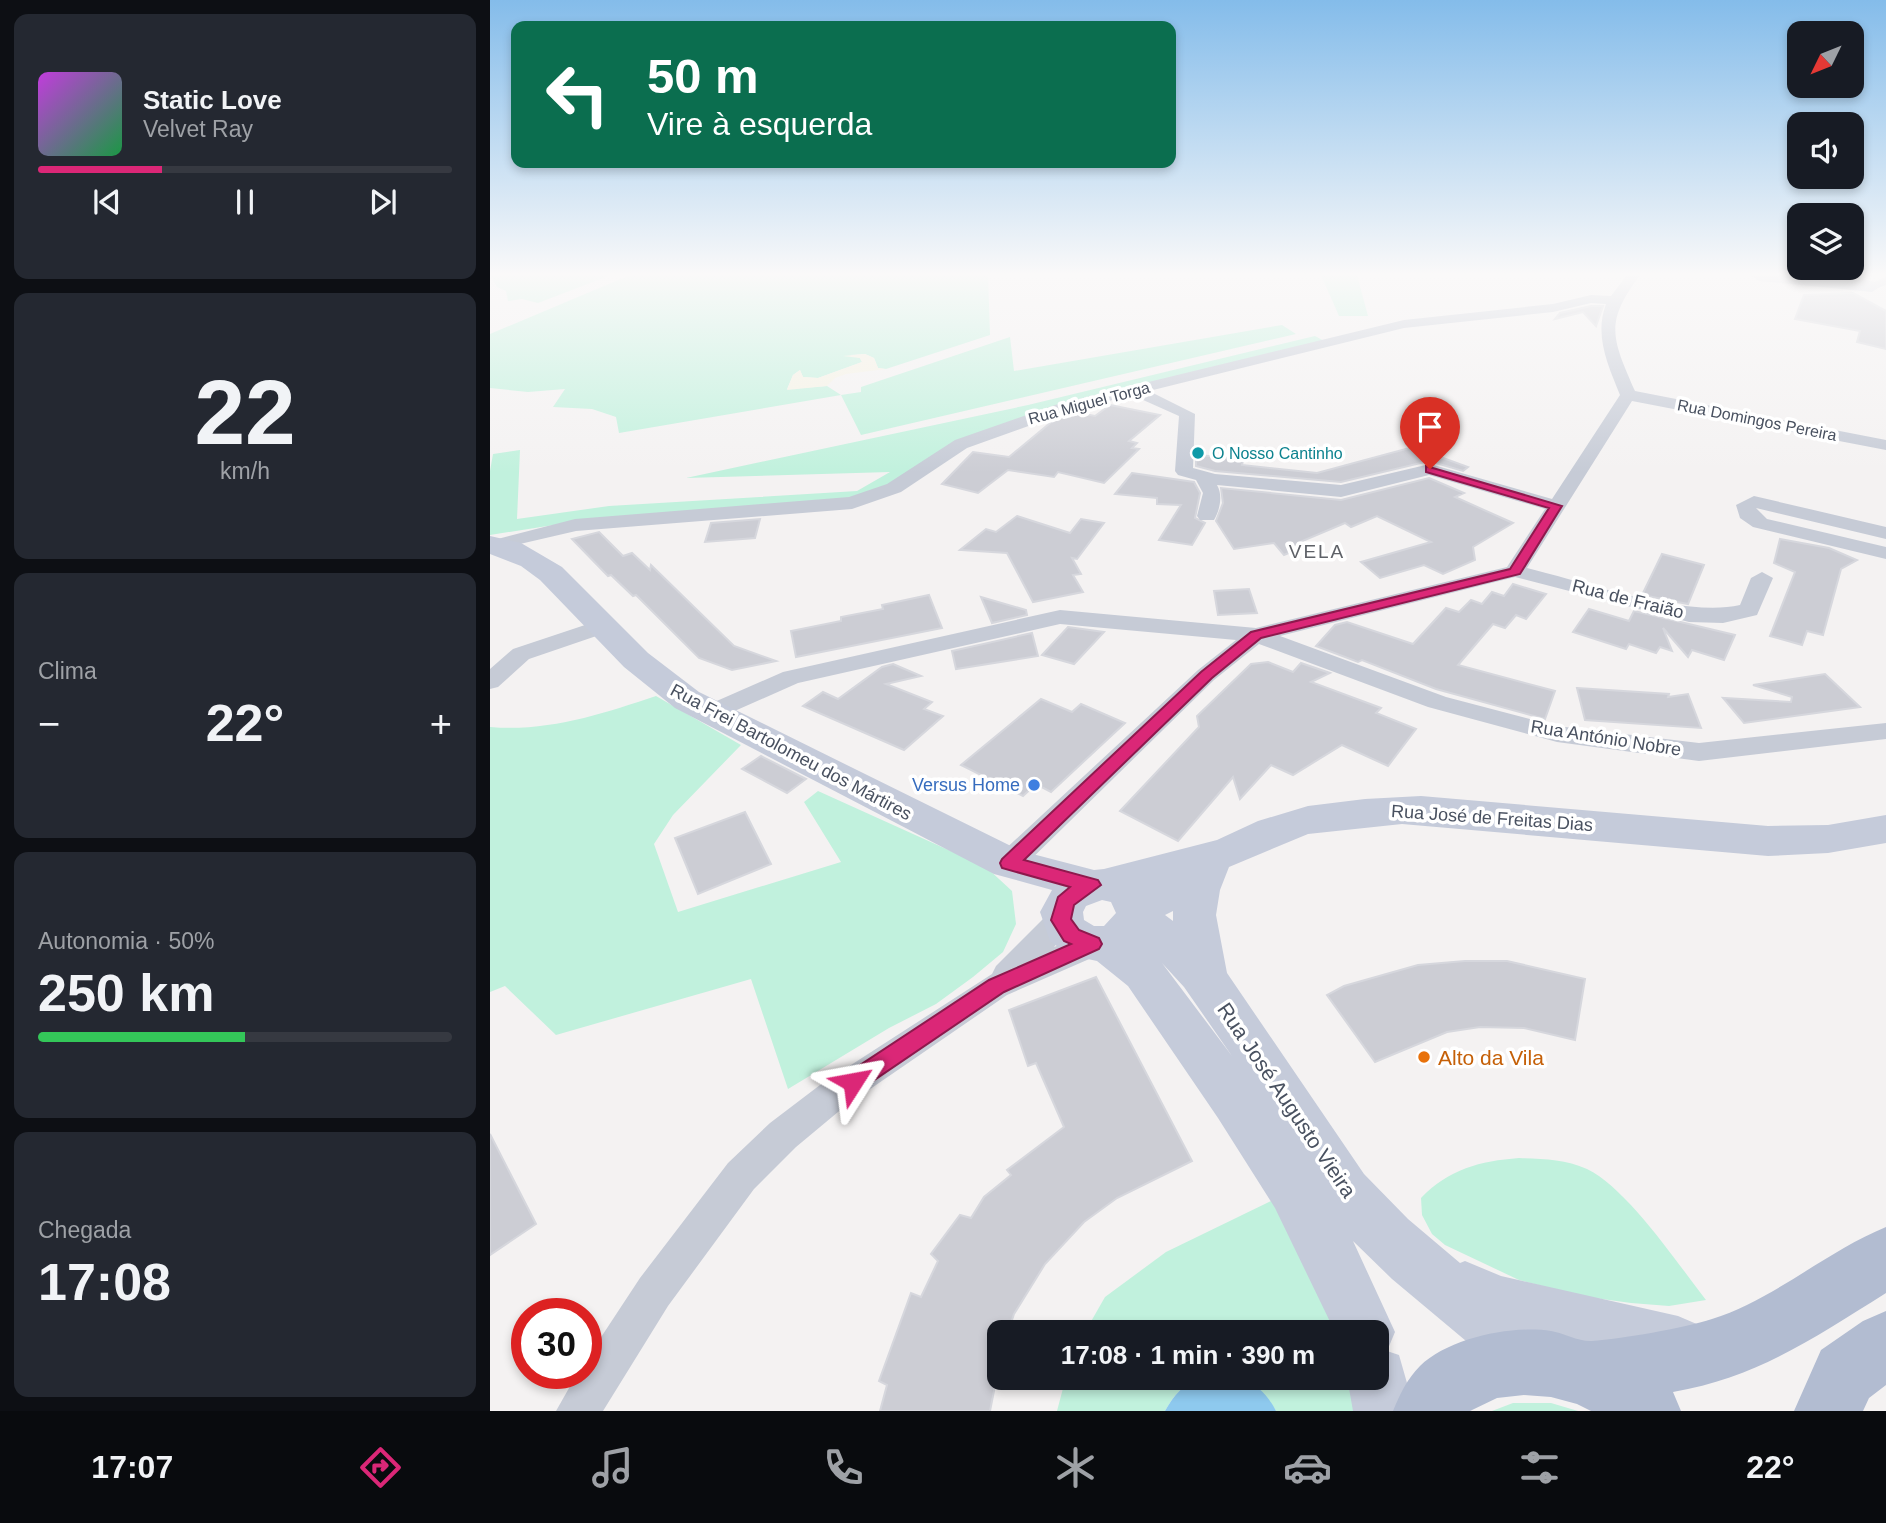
<!DOCTYPE html>
<html lang="pt">
<meta charset="utf-8">
<style>
:root{--surface:#171b24;--page:#242831;--text:#f1f3f6;--muted:#9ea1a6;--line:#363941;--accent:#db2777}
body{margin:0;font-family:Arial,sans-serif;background:var(--page);color:var(--text);height:100vh;display:flex;flex-direction:column;font-size:26px;white-space:nowrap}
*{box-sizing:border-box;margin:0}
p{font-size:23px;color:var(--muted)}
.icon{flex:none;width:38px;height:38px;fill:none;stroke:currentColor;stroke-width:2;stroke-linecap:round;stroke-linejoin:round}
.map{position:relative;flex:1;overflow:hidden}
.panel{display:flex;flex-direction:column;gap:14px;padding:14px;background:#0d0f14;width:490px}
.panel>*{flex:none}
.banner{position:absolute;left:21px;top:21px;width:665px;height:147px;border-radius:14px;box-shadow:0 4px 10px #0003;background:#0b6e4f;color:#fff;overflow:hidden}
.needle{width:46px;rotate:227deg}
.tools{position:absolute;left:1297px;top:21px;display:grid;gap:14px}
.tools a{display:grid;place-items:center;width:77px;height:77px;border-radius:14px;background:var(--surface);box-shadow:0 4px 10px #0003;font-size:35px}
.speed{position:absolute;left:21px;top:1298px;display:flex;gap:14px;font-size:35px;font-weight:700;text-align:center}
.speed>*{display:grid;place-content:center;width:91px;height:91px;border-radius:50%;background:var(--surface);box-shadow:0 4px 10px #0003;line-height:1}
.speed .limit{border:10px solid #d22;background:#fff;color:#111}
.pin{position:absolute;display:grid;place-items:center;width:60px;height:60px;color:#fff;margin:-72px -30px;border-radius:50% 50% 50% 0;rotate:-45deg;box-shadow:0 0 7px #0007}
.pin .icon{rotate:45deg}
.me{position:absolute;width:77px;margin:-38px;rotate:56deg;stroke-linejoin:round;filter:drop-shadow(0 0 5px #0008)}
.turn{display:flex;align-items:center;gap:24px;height:147px;padding:0 21px;font-size:32px}
.turn .icon{width:91px;height:91px;stroke-width:2.5}
.turn b{display:block;font-size:49px;line-height:60px}
.big{font-size:52px;font-weight:700;line-height:1.1}
.panel .tile{flex:1;display:flex;flex-direction:column;justify-content:center;gap:10px;min-width:0;padding:0 24px;border-radius:14px;background:var(--page)}
.panel .dial{align-items:center;gap:0}
.dial b{font-size:91px;line-height:1}
.song{display:flex;align-items:center;gap:21px}
.cover{width:84px;height:84px;border-radius:10px;background:linear-gradient(135deg,hsl(290 70% 55%),hsl(140 70% 35%))}
.played{height:7px;border-radius:4px;background:linear-gradient(90deg,var(--accent) 30%,var(--line) 30%)}
.keys{display:flex;justify-content:space-around;direction:ltr}
.heat{display:flex;justify-content:space-between;align-items:center;font-size:38px;direction:ltr}
.charge{height:10px;border-radius:5px;background:linear-gradient(90deg,#34c759 50%,var(--line) 0)}
.trip{position:absolute;left:497px;top:1320px;width:402px;height:70px;border-radius:14px;background:var(--surface);box-shadow:0 4px 10px #0003;font-weight:700;line-height:70px;text-align:center}
.tabs{display:flex;height:112px;justify-content:space-around;align-items:center;background:#090b0e;color:var(--muted)}
.tabs .icon{width:49px;height:49px}
.tabs .active{color:var(--accent)}
.tabs b{font-size:32px;color:var(--text)}
main{display:flex;flex:1;min-height:0}
.map>svg:first-child{display:block}
</style>
<main>
<section class="panel">
<div class="tile">
<div class="song"><i class="cover"></i><div><b>Static Love</b><p>Velvet Ray</p></div></div>
<div class="played"></div>
<div class="keys"><svg class="icon" aria-label="previous" viewBox="0 0 24 24"><path d="M18 5L8 12l10 7zM5 5v14"/></svg><svg class="icon" aria-label="pause" viewBox="0 0 24 24"><path d="M8 5v14M16 5v14"/></svg><svg class="icon" aria-label="next" viewBox="0 0 24 24"><path d="M6 5l10 7-10 7zM19 5v14"/></svg></div>
</div>
<div class="tile dial"><b>22</b><p>km/h</p></div>
<div class="tile"><p>Clima</p>
<div class="heat"><a>−</a><b class="big">22°</b><a>+</a></div>
</div>
<div class="tile"><p>Autonomia · 50%</p><b class="big">250 km</b><div class="charge"></div></div>
<div class="tile"><p>Chegada</p><b class="big">17:08</b></div>
</section>
<div class="map">
<svg width="1396" height="1411" viewBox="0 0 1396 1411">
<rect width="100%" height="100%" fill="#f4f2f2"/>
<!-- green -->
<g fill="#c1f1dd">
<path d="M 0,275 L 121,275 L 48,303 L 32,299 L 18,301 L 16,291 L 7,287 Z"/>
<path d="M 140,275 L 498,275 L 500,335 L 396,369 L 388,368 L 384,358 L 375,354 L 360,355 L 370,358 L 372,362 L 328,378 L 313,377 L 310,370 L 303,375 L 297,389 L 337,386 L 351,395 L 371,392 L 371,387 L 520,337 L 524,371 L 792,325 L 806,334 L 371,435 L 351,395 L 129,433 L 126,417 L 102,409 L 63,407 L 75,389 L 38,392 L 0,388 L 0,334 Z"/>
<path d="M 831,275 L 867,275 L 878,316 L 849,316 Z"/>
<path d="M 825,336 L 836,342 L 552,410 L 378,496 L 70,524 L 0,535 L 0,471 L 3,454 L 30,450 L 27,519 L 119,506 L 367,491 L 400,472 L 196,478 L 538,405 Z"/>
<path d="M 166,696 L 251,745 L 183,815 L 164,844 L 188,912 L 351,862 L 314,802 L 328,791 L 496,867 L 522,891 L 526,924 L 513,952 L 483,977 L 446,1004 L 399,1028 L 298,1089 L 261,979 L 66,1035 L 15,986 L 0,992 L 0,727 C 58,732 112,714 166,696 Z"/>
<path d="M 1029,1158 C 1053,1159 1075,1159 1097,1169 C 1138,1189 1187,1263 1216,1300 L 1179,1306 L 1141,1303 L 1090,1296 L 1029,1280 L 955,1245 L 942,1234 L 932,1215 L 931,1198 C 959,1169 990,1161 1029,1158 Z"/>
<path d="M 789,1197 L 851,1332 L 595,1332 L 615,1297 L 676,1252 Z"/>
<path d="M 576,1377 L 712,1377 C 694,1383 684,1395 675,1411 L 567,1411 Z"/>
<path d="M 751,1377 L 867,1377 L 874,1411 L 786,1411 L 766,1386 Z"/>
<path d="M 1023,1403 L 1061,1403 L 1088,1411 L 1002,1411 Z"/>
</g>
<!-- sand -->
<path fill="#f5f2e4" d="M 375,354 L 384,358 L 388,368 L 396,369 L 356,374 L 345,378 L 337,386 L 297,390 L 303,375 L 310,370 L 313,377 L 328,378 L 372,362 L 370,358 L 353,356 Z"/>
<!-- water -->
<path fill="#8ec9ee" d="M 712,1377 C 746,1377 768,1376 786,1411 L 675,1411 C 684,1395 694,1383 712,1377 Z"/>
<!-- building -->
<g fill="#cccdd4" stroke="#d6d7dd" stroke-width="2">
<path d="M 1363,293 L 1396,311 L 1396,349 L 1367,342 L 1370,331 L 1305,319 L 1314,295 Z"/>
<path d="M 1101,306 L 1113,306 L 1106,326 L 1093,312 L 1065,319 L 1070,313 Z"/>
<path d="M 620,405 L 670,415 L 639,441 L 647,443 L 642,448 L 649,449 L 614,483 L 568,472 L 564,477 L 518,470 L 488,493 L 452,484 L 483,452 L 519,457 L 565,419 L 585,412 L 605,416 Z"/>
<path d="M 923,447 L 978,467 L 973,471 L 939,461 L 851,482 L 725,471 L 706,466 L 706,455 L 733,457 L 753,461 L 752,465 L 827,473 Z"/>
<path d="M 642,473 L 704,482 L 710,493 L 705,518 L 715,523 L 702,545 L 669,540 L 691,505 L 667,504 L 667,498 L 625,494 Z"/>
<path d="M 939,478 L 974,493 L 965,497 L 1023,523 L 983,547 L 985,560 L 953,574 L 934,565 L 890,578 L 871,562 L 941,542 L 887,516 L 861,527 L 855,523 L 810,542 L 815,546 L 794,555 L 784,543 L 744,549 L 726,521 L 733,503 L 731,488 L 851,500 Z"/>
<path d="M 527,516 L 580,533 L 591,519 L 614,523 L 587,559 L 582,558 L 591,574 L 583,575 L 593,592 L 543,602 L 517,553 L 470,550 L 496,529 L 506,532 Z"/>
<path d="M 270,519 L 265,538 L 215,542 L 221,523 Z"/>
<path d="M 109,532 L 133,556 L 142,553 L 160,570 L 161,565 L 244,646 L 286,661 L 242,670 L 209,658 L 146,595 L 143,596 L 121,575 L 118,576 L 82,539 Z"/>
<path d="M 1290,539 L 1339,548 L 1367,560 L 1351,569 L 1333,635 L 1317,631 L 1312,645 L 1280,636 L 1305,572 L 1284,563 Z"/>
<path d="M 1172,554 L 1214,565 L 1198,604 L 1152,595 Z"/>
<path d="M 1023,584 L 1056,594 L 1036,619 L 1026,615 L 1015,628 L 1003,624 L 968,665 L 1065,691 L 1055,719 L 946,689 L 872,660 L 868,662 L 826,646 L 845,625 L 857,622 L 923,644 L 956,608 L 969,612 L 981,600 L 992,604 L 1002,592 L 1014,596 Z"/>
<path d="M 759,589 L 767,613 L 728,615 L 724,591 Z"/>
<path d="M 439,595 L 452,628 L 306,657 L 301,631 L 351,621 L 351,617 L 393,609 L 392,605 Z"/>
<path d="M 491,597 L 536,610 L 537,615 L 502,623 Z"/>
<path d="M 1099,609 L 1139,621 L 1144,611 L 1245,635 L 1234,660 L 1202,650 L 1198,657 L 1173,628 L 1182,651 L 1170,647 L 1166,653 L 1139,644 L 1136,649 L 1083,632 Z"/>
<path d="M 578,627 L 614,632 L 584,664 L 552,655 Z"/>
<path d="M 542,633 L 548,656 L 466,669 L 462,651 Z"/>
<path d="M 778,662 L 803,672 L 811,663 L 840,673 L 821,682 L 891,708 L 886,713 L 926,729 L 898,766 L 852,745 L 803,775 L 781,765 L 750,799 L 743,777 L 688,841 L 630,811 L 709,727 L 707,716 L 761,664 Z"/>
<path d="M 403,664 L 431,676 L 396,684 L 442,702 L 434,709 L 453,716 L 414,750 L 313,706 L 333,692 L 348,699 L 392,667 Z"/>
<path d="M 1335,674 L 1370,707 L 1254,723 L 1233,698 L 1301,702 L 1302,697 L 1263,685 Z"/>
<path d="M 1087,688 L 1179,694 L 1178,697 L 1198,694 L 1211,728 L 1095,720 Z"/>
<path d="M 551,699 L 582,712 L 591,704 L 635,723 L 561,792 L 546,784 L 533,796 L 471,765 Z"/>
<path d="M 271,756 L 316,779 L 297,793 L 252,769 Z"/>
<path d="M 255,812 L 281,864 L 208,894 L 185,838 Z"/>
<path d="M 975,961 L 1017,961 L 1095,979 L 1085,1040 L 1034,1028 L 990,1027 L 957,1032 L 885,1062 L 837,995 L 854,986 L 928,965 Z"/>
<path d="M 606,977 L 702,1161 L 627,1198 L 594,1222 L 555,1264 L 524,1314 L 518,1332 L 509,1332 L 509,1366 L 500,1411 L 390,1411 L 397,1385 L 389,1381 L 421,1293 L 431,1297 L 448,1261 L 441,1254 L 470,1215 L 481,1218 L 494,1197 L 521,1175 L 517,1170 L 574,1127 L 546,1063 L 538,1066 L 519,1010 Z"/>
<path d="M 0,1134 L 46,1224 L 0,1255 Z"/>
</g>
<g fill="none" stroke-linecap="round" stroke-linejoin="round">
<!-- street -->
<g fill="#c6cbd6" fill-rule="evenodd">
<path d="M 1137,275 L 1150,275 C 1114,323 1122,338 1145,391 L 1396,440 L 1396,450 L 1142,401 L 1037,568 C 1095,582 1195,618 1250,605 L 1261,578 L 1272,572 L 1283,578 L 1267,615 L 1233,623 L 1199,622 L 1025,577 L 790,636 L 956,697 L 1067,726 L 1209,743 L 1396,723 L 1396,739 L 1209,761 L 1067,742 L 938,707 L 769,644 L 724,680 L 529,871 L 519,874 L 509,871 L 505,863 L 509,855 L 708,670 L 746,640 L 570,624 L 308,683 L 222,721 L 213,719 L 210,713 L 213,707 L 293,672 L 570,610 L 766,628 L 1017,567 L 1055,509 L 939,475 L 851,497 L 727,485 C 733,495 730,510 724,520 L 710,520 L 707,516 L 713,493 L 706,480 L 688,475 L 685,471 L 689,416 L 642,395 L 580,411 L 477,448 L 411,492 L 362,509 L 86,531 L 0,551 L 0,541 L 85,519 L 359,497 L 397,484 L 465,440 L 568,404 L 914,320 L 1063,304 L 1101,295 L 1121,296 ZM 1101,303 L 1116,304 C 1104,336 1118,365 1130,395 L 1062,499 L 940,464 L 851,485 L 725,474 L 703,468 L 705,414 L 659,391 L 914,328 L 1063,312 Z"/>
<path d="M 1396,277 L 1396,285 L 1382,290 L 1375,286 Z"/>
<path d="M 1264,496 L 1396,527 L 1396,539 L 1266,508 L 1277,519 L 1396,547 L 1396,559 L 1263,527 L 1250,518 L 1246,505 Z"/>
<path d="M 113,619 L 124,626 L 121,631 L 39,659 L 8,687 L 0,689 L 0,669 L 23,649 Z"/>
<path d="M 571,908 L 582,912 L 586,920 L 564,947 L 602,932 L 613,935 L 617,944 L 613,953 L 517,995 L 354,1107 L 306,1147 L 264,1189 L 178,1306 L 113,1411 L 66,1411 L 87,1374 L 96,1374 L 96,1360 L 150,1278 L 238,1163 L 280,1123 L 330,1085 L 502,974 L 506,966 L 560,912 Z"/>
</g>
<!-- secondary -->
<g fill="#c5cbda" fill-rule="evenodd">
<path d="M 1260,275 C 1282,275 1380,272 1391,286 L 1382,292 L 1269,281 Z"/>
<path d="M 0,536 L 31,543 L 72,567 L 158,653 L 209,692 L 531,851 L 604,870 L 614,869 L 727,840 L 768,821 L 818,806 L 875,799 L 931,796 L 1278,826 L 1338,825 L 1396,815 L 1396,843 L 1338,853 L 1278,856 L 912,824 L 818,834 L 739,867 L 730,890 L 726,915 L 737,973 L 874,1174 L 918,1219 L 970,1263 L 975,1261 L 1011,1276 L 1188,1316 L 1209,1325 L 1218,1346 L 1209,1367 L 1188,1376 L 1071,1348 L 1076,1361 L 1067,1382 L 1046,1391 L 1025,1382 L 902,1279 L 863,1241 L 905,1332 L 897,1351 L 909,1355 L 925,1411 L 863,1411 L 857,1377 L 887,1377 L 887,1332 L 845,1332 L 785,1208 L 728,1118 L 638,986 L 607,961 L 579,955 L 560,941 L 550,912 L 562,890 L 504,874 L 185,708 L 134,667 L 50,580 L 31,566 L 0,554 ZM 612,900 L 621,902 L 626,913 L 614,926 L 604,926 L 594,920 L 593,912 L 596,906 ZM 683,911 L 683,921 L 675,915 ZM 672,963 L 694,987 L 742,1056 L 733,1044 Z"/>
</g>
<!-- primary -->
<g fill="#b2bcd1" fill-rule="evenodd">
<path d="M 1396,1227 L 1396,1293 C 1324,1338 1268,1377 1183,1392 L 1191,1411 L 1101,1411 L 1087,1404 L 1061,1397 L 1034,1395 L 1007,1398 L 980,1411 L 903,1411 C 910,1394 917,1379 930,1366 C 959,1338 1022,1325 1061,1331 C 1073,1333 1090,1342 1102,1341 C 1131,1339 1194,1328 1222,1319 C 1285,1299 1335,1252 1396,1227 Z"/>
<path d="M 1396,1311 L 1396,1385 L 1379,1398 L 1373,1411 L 1304,1411 L 1331,1350 L 1373,1321 Z"/>
</g>
</g>
<!-- sky -->
<linearGradient id="sky" x2="0" y2="1"><stop stop-color="#84bcea"/><stop offset="0.58" stop-color="#faf9f9"/><stop offset="1" stop-color="#faf9f9" stop-opacity="0"/></linearGradient>
<rect width="1396" height="473" fill="url(#sky)"/>
<!-- route -->
<path fill="#db2777" stroke="#8e194d" stroke-width="2" d="M 936,466 L 1072,506 L 1030,574 L 771,638 L 722,678 L 534,860 L 608,880 L 611,885 L 584,905 L 581,919 L 589,930 L 609,938 L 612,944 L 609,949 L 514,992 L 371,1089 L 363,1092 L 355,1089 L 352,1082 L 355,1075 L 499,980 L 581,944 L 574,941 L 561,920 L 568,897 L 580,887 L 512,868 L 510,863 L 512,859 L 711,672 L 761,632 L 1020,569 L 1059,508 L 936,472 Z"/>
<!-- markers -->
<circle fill="#0f9aa8" stroke="#fff" stroke-width="2.5" cx="708" cy="453" r="7"/>
<circle fill="#3f7fe0" stroke="#fff" stroke-width="2.5" cx="544" cy="785" r="7"/>
<circle fill="#e8710a" stroke="#fff" stroke-width="2.5" cx="934" cy="1057" r="7"/>
<g text-anchor="middle" dominant-baseline="central" stroke-width="7" stroke-linejoin="round" paint-order="stroke">
<!-- far-street labels -->
<g font-size="16" fill="#495160" stroke="#fff">
<text transform="translate(599 403) rotate(-15)">Rua Miguel Torga</text>
<text transform="translate(1267 420) rotate(11)">Rua Domingos Pereira</text>
</g>
<!-- far-culture labels -->
<g font-size="16" fill="#0d838f" stroke="#fff" text-anchor="start">
<text x="722" y="453">O Nosso Cantinho</text>
</g>
<!-- street labels -->
<g font-size="18" fill="#495160" stroke="#fff">
<text transform="translate(1138 599) rotate(14)">Rua de Fraião</text>
<text transform="translate(1116 738) rotate(9)">Rua António Nobre</text>
<text transform="translate(301 752) rotate(28)">Rua Frei Bartolomeu dos Mártires</text>
<text transform="translate(1002 818) rotate(4)">Rua José de Freitas Dias</text>
</g>
<!-- shop labels -->
<g font-size="18" fill="#366cbe" stroke="#fff" text-anchor="end">
<text x="530" y="785">Versus Home</text>
</g>
<!-- neighbourhood labels -->
<g font-size="19" letter-spacing="2" fill="#5e6167" stroke="#fff">
<text x="827" y="551">VELA</text>
</g>
<!-- near-food labels -->
<g font-size="21" fill="#c56008" stroke="#fff" text-anchor="start">
<text x="948" y="1057">Alto da Vila</text>
</g>
<!-- near-street labels -->
<g font-size="21" fill="#495160" stroke="#fff">
<text transform="translate(797 1100) rotate(56)">Rua José Augusto Vieira</text>
</g>
</g>
</svg>
<div class="tools">
<a><svg class="needle" viewBox="-14 -14 28 28"><path d="M0-13l5 13h-10z" fill="#e53935"/><path d="M0 13l5-13h-10z" fill="#9ea1a6"/></svg></a>
<a><svg class="icon" aria-label="sound" viewBox="0 0 24 24"><path d="M4 9h4l5-4v14l-5-4H4zM17 9q2 3 0 6"/></svg></a>
<a><svg class="icon" aria-label="layers" viewBox="0 0 24 24"><path d="M12 4l9 5-9 5-9-5zM3 14l9 5 9-5"/></svg></a>
</div>
<div class="speed"><div class="limit">30</div></div>
<div class="pin" style="left:940px;top:469px;background:#d93025"><svg class="icon" aria-label="arrive" viewBox="0 0 24 24"><path d="M6 21V4h12l-3 4 3 4H6"/></svg></div>
<svg class="me" style="left:363px;top:1082px" viewBox="-20 -20 40 40"><path d="M0-17L14 15 0 8-14 15z" fill="#db2777" stroke="#fff" stroke-width="4"/></svg>
<div class="trip">17:08 · 1 min · 390 m</div>
<div class="banner">
<div class="turn"><svg class="icon" aria-label="left" viewBox="0 0 24 24"><path d="M17 20v-9H6M10 6l-5 5 5 5"/></svg><div><b>50 m</b>Vire à esquerda</div></div>
</div>
</div>
</main>
<nav class="tabs">
<b>17:07</b>
<svg class="icon active" aria-label="directions" viewBox="0 0 24 24"><path d="M12 3l9 9-9 9-9-9zM9 14v-3h6M13 9l2 2-2 2"/></svg>
<svg class="icon" aria-label="music" viewBox="0 0 24 24"><path d="M9 18V5l10-2v13"/><circle cx="6" cy="18" r="3"/><circle cx="16" cy="16" r="3"/></svg>
<svg class="icon" aria-label="phone" viewBox="0 0 24 24"><path d="M5 4h4l2 5-3 2q2 4 5 5l2-3 5 2v4C11 20 4 13 5 4z"/></svg>
<svg class="icon" aria-label="climate" viewBox="0 0 24 24"><path d="M12 3v18M4 7l16 10M4 17L20 7"/></svg>
<svg class="icon" aria-label="car" viewBox="0 0 24 24"><path d="M5 17H2v-5l4-1 3-4h7l3 4 3 1v5h-3M9 17h6M6 11h13"/><circle cx="7" cy="17" r="2"/><circle cx="17" cy="17" r="2"/></svg>
<svg class="icon" aria-label="filters" viewBox="0 0 24 24"><path d="M4 7h16M4 17h16"/><circle cx="9" cy="7" r="2"/><circle cx="15" cy="17" r="2"/></svg>
<b>22°</b>
</nav>
